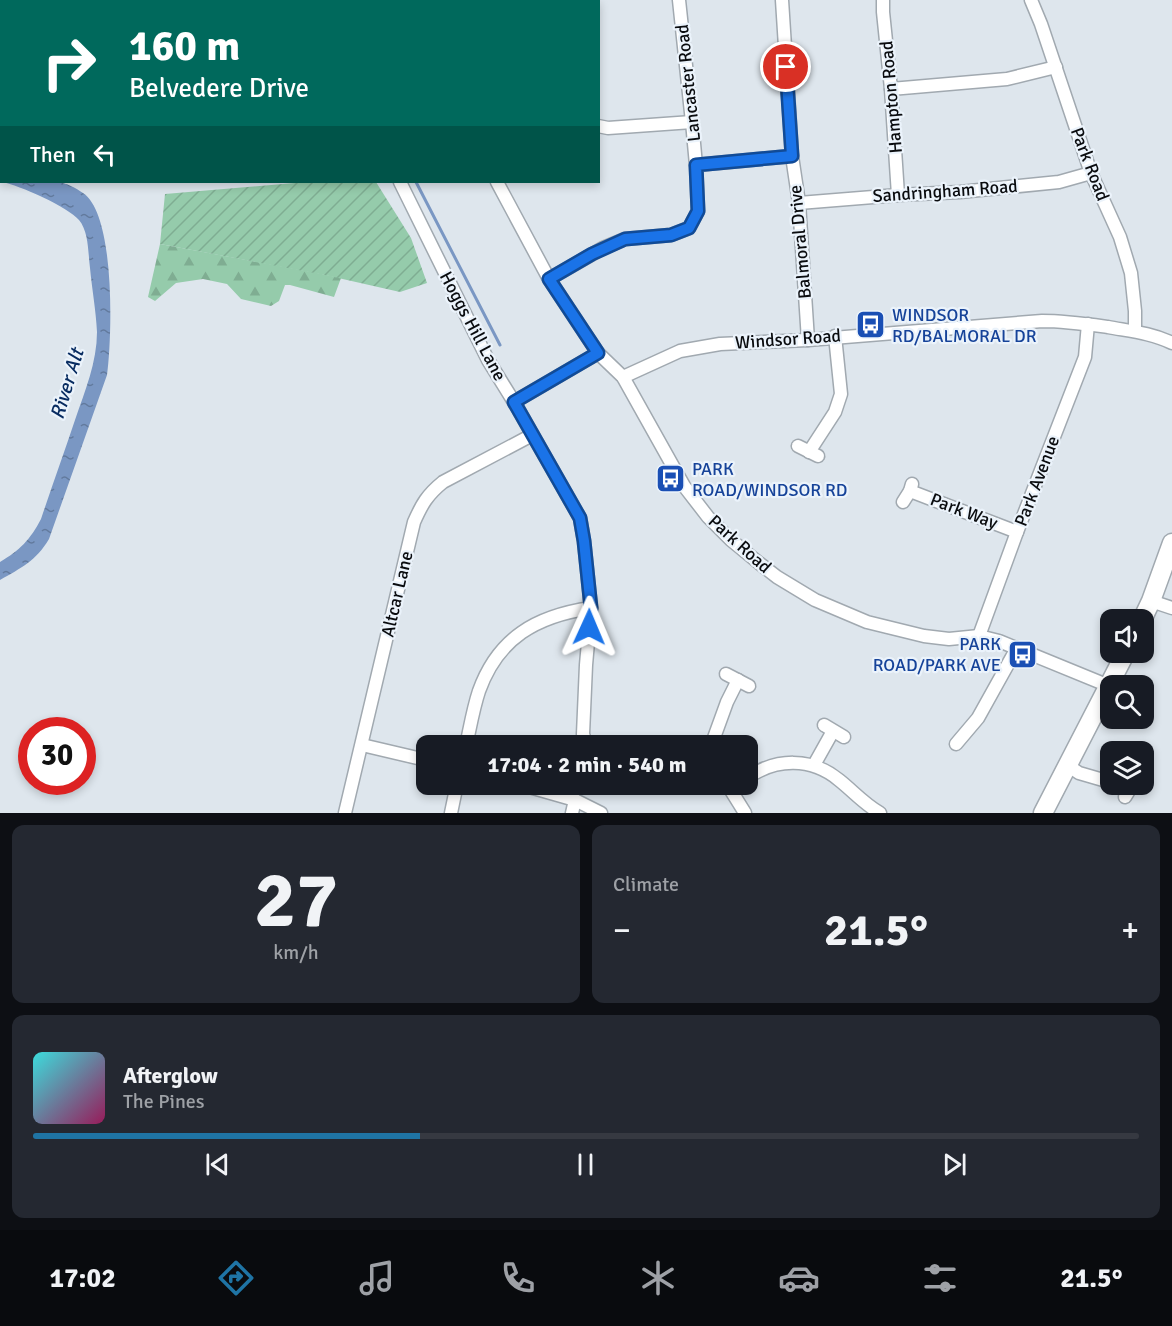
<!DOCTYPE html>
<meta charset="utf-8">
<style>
:root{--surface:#171b24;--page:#242831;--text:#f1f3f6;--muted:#9ea1a6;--line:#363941;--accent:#1f74a4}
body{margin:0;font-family:Signika,sans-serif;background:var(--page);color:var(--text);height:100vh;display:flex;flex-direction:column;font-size:22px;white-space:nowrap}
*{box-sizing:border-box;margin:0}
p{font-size:20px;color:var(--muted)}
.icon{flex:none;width:33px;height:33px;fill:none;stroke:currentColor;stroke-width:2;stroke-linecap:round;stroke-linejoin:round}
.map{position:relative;height:813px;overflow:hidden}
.side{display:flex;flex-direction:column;gap:12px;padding:12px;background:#0d0f14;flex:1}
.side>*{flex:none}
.top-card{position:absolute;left:0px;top:0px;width:600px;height:183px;box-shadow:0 3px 9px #0003;background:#00695c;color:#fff;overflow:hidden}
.fabs{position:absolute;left:1100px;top:609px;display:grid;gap:12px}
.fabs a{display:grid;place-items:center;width:54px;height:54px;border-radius:12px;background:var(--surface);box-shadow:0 3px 9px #0003;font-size:30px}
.speed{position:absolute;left:18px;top:717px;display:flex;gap:12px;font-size:30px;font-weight:700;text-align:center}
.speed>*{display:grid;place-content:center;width:78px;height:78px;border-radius:50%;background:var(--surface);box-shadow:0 3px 9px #0003;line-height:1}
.speed .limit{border:9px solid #d22;background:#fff;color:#111}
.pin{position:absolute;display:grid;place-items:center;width:51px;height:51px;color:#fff;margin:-26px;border:3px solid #fff;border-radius:50%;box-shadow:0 2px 6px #0007}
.me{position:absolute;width:66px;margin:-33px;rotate:1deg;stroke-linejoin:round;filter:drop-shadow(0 0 4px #0008)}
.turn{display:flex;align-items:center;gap:21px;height:126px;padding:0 30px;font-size:27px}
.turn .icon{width:78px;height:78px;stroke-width:2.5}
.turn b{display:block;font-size:42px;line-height:51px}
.then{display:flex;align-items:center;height:57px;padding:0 30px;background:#0003;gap:12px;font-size:22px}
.big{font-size:45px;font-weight:700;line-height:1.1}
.side .widget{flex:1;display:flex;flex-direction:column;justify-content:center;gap:9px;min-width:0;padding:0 21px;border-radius:12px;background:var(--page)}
.side .dial{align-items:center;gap:0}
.dial b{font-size:78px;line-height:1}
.song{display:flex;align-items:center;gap:18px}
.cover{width:72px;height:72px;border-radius:9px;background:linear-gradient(135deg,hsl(180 70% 55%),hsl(330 70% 35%))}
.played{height:6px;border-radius:3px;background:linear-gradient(90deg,var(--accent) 35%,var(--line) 35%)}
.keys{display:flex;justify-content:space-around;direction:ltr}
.heat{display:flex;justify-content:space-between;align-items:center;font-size:33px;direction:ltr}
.side .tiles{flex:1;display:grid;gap:12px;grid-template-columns:1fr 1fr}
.widget:last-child{grid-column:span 2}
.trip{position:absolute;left:416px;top:735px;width:342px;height:60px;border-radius:12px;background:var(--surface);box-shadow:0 3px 9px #0003;font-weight:700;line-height:60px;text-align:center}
.menu{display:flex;height:96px;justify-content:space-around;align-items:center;background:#090b0e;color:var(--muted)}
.menu .icon{width:42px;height:42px}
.menu .on{color:var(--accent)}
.menu b{font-size:27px;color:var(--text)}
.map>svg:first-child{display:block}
</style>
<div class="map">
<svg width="1172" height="813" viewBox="0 0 1172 813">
<defs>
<pattern id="forest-firs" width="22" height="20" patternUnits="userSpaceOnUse" patternTransform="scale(1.5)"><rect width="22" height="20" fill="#95cbab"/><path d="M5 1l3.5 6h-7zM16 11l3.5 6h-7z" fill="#7fad92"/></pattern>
<pattern id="garden-furrows" width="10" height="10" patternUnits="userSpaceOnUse" patternTransform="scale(1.5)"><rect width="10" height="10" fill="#95cbab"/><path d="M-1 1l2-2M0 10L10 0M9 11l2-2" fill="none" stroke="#7fad92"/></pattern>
<pattern id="water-ripples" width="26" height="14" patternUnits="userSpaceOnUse" patternTransform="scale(1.5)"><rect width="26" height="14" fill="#7a97c3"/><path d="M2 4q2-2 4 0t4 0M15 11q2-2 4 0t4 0" fill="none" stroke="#627a9d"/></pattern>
</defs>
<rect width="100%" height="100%" fill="#dee6ed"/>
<!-- forest -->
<path fill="url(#forest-firs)" d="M 160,244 L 317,273 L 341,278 L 334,297 L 290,285 L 285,285 L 279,301 L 271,306 L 241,299 L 227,284 L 203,279 L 176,283 L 155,301 L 148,297 Z"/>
<!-- garden -->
<path fill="url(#garden-furrows)" d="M 306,182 L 376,182 L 411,238 L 427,283 L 400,292 L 325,275 L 160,244 L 165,194 Z"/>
<!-- water -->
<path fill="url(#water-ripples)" d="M 2,182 C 15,181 27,182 39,182 C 45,182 52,181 58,182 C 66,183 76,188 83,193 C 116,215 112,339 107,375 L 49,539 C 36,561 21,568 0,580 L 0,562 C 20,550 30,540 41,519 C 52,486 64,453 75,420 C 85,391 97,362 97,332 C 96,311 92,289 90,268 C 88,253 89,232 79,220 C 68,207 19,185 2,182 Z"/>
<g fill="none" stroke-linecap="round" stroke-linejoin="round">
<!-- stream -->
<g stroke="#7a97c3" stroke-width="3">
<path d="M 325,0 L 326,2"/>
<path d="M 416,182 L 500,345"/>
</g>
<defs>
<g id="street">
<path d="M 30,0 L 32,2"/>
<path d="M 144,0 L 179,0"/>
<path d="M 238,0 L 244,2"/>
<path d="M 309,0 L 310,2"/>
<path d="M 412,0 L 412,2"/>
<path d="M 782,0 L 792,156 L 799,203 L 808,340"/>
<path d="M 883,0 L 883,12 L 891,89 L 898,195"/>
<path d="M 1031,0 L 1041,24 L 1091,173 L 1120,237 L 1131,273 L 1135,311 L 1135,331"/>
<path d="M 262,2 L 263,0"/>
<path d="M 0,88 L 2,88"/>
<path d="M 891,89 L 1007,79 L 1056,67"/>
<path d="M 598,126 L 608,128 L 692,122"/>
<path d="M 696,165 L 792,156"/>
<path d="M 400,182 L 488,360 L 514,402 L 580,518 L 584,541 L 591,608 L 586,665 L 583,734 L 585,741 L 589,746"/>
<path d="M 497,182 L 549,279 L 598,353 L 623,377 L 684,486 L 708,517 L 731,540 L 759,563 L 777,577 L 815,600 L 867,622 L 924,636 L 949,639 L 979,636 L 999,641 L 1109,686"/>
<path d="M 799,203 L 898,195 L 960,192 L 1059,182 L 1091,173"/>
<path d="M 549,279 L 603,248 L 625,239 L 671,235 L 689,228 L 698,211 L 696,165 L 692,122 L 679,0"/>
<path d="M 623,377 L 680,351 L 720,344 L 808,340 L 1042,321 C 1065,321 1086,324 1108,327 C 1129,331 1152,333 1172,343"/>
<path d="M 514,402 L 598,353"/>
<path d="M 798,446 L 818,456"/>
<path d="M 809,452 L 835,412 L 841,394 L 835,336"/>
<path d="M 910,491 L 1017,532"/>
<path d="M 903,502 L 910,491 L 912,484"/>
<path d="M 1151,601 L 1172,608"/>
<path d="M 979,636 L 1017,532 L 1085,357 L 1088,324"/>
<path d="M 726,674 L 749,686"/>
<path d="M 824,725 L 844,737"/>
<path d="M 956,744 L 978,718 L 1017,648"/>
<path d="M 362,745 L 426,760"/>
<path d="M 466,746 C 470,728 473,709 479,691 C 498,638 536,616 591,608"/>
<path d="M 711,746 L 727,702 L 738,680"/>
<path d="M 814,765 L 833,731"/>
<path d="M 1067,765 L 1079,773 L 1110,782"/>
<path d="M 747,778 C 776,758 811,757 839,780 C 853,791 864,804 880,813"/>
<path d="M 519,784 L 575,800 L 601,813"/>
<path d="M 727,784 L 745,813"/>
<path d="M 1125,797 L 1133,784"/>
<path d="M 345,813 L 414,522 C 422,504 427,495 443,482 L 532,435"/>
<path d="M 451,813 L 457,784"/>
<path d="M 572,813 L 575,800"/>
</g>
<g id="secondary">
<path d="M 1142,620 L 1151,601 L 1172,543"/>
<path d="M 1043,813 L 1126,652"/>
</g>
</defs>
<!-- street casing -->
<use href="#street" stroke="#a1a9b0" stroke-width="15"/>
<!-- secondary casing -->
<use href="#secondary" stroke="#a1a9b0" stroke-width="21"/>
<!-- street -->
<use href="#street" stroke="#fff" stroke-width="12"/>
<!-- secondary -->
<use href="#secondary" stroke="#fff" stroke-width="18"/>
</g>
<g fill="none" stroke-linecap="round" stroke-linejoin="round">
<defs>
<path id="route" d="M 589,627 L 591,608 L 584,541 L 580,518 L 514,402 L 598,353 L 549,279 L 592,254 L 625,239 L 671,235 L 689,228 L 698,211 L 696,165 L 792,156 L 786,67"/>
</defs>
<!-- route casing -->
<use href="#route" stroke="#114b97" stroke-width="15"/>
<!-- route -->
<use href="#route" stroke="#1a73e8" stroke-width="10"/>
</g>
<!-- icons -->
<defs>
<symbol id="bus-square" viewBox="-11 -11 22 22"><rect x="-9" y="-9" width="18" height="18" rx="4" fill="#1a4fb4" stroke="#ebf3fb"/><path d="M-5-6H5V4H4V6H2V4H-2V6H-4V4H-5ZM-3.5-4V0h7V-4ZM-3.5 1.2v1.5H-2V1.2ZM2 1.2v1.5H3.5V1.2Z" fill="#fff"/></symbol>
</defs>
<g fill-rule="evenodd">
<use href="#bus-square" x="854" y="308" width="33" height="33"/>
<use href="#bus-square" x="654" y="462" width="33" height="33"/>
<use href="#bus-square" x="1006" y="638" width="33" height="33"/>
</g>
<g text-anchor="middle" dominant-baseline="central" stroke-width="4.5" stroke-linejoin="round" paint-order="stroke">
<!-- street labels -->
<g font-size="18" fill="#0a0c0f" stroke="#ebf3fb">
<text transform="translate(688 83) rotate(-96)">Lancaster Road</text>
<text transform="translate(891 97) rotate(-95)">Hampton Road</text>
<text transform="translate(1090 164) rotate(69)">Park Road</text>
<text transform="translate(945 191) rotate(-4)">Sandringham Road</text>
<text transform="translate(800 242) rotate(-95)">Balmoral Drive</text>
<text transform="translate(473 326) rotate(62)">Hoggs Hill Lane</text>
<text transform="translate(788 339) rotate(-4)">Windsor Road</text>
<text transform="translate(1037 481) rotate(-69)">Park Avenue</text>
<text transform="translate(964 511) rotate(21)">Park Way</text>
<text transform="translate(740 544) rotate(42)">Park Road</text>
<text transform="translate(397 594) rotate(-77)">Altcar Lane</text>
</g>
<!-- transit labels -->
<g font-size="18" fill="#164399" stroke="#ebf3fb" text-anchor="start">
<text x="892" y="315">WINDSOR<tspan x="892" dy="21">RD/BALMORAL DR</tspan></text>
<text x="692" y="469">PARK<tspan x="692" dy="21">ROAD/WINDSOR RD</tspan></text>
<text x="1001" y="644" text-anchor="end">PARK<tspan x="1001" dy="21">ROAD/PARK AVE</tspan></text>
</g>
<!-- water labels -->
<g font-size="20" font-style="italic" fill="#082c61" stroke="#ebf3fb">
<text transform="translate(67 384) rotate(-73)">River Alt</text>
</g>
</g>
</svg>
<div class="fabs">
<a><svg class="icon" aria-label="sound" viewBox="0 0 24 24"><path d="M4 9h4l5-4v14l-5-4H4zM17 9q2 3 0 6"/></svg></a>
<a><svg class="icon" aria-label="search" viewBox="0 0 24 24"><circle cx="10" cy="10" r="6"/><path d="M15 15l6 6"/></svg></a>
<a><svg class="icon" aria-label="layers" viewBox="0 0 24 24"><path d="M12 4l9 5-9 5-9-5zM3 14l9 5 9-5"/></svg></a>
</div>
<div class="speed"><div class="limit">30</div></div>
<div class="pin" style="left:786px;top:67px;background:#d93025"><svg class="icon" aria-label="arrive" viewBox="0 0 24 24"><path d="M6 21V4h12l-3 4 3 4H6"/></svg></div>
<svg class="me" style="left:589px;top:627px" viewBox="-20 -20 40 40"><path d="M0-17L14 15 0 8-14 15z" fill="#1a73e8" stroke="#fff" stroke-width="4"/></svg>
<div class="trip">17:04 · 2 min · 540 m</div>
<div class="top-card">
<div class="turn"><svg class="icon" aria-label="right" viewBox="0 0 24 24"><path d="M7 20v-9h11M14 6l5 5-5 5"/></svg><div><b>160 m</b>Belvedere Drive</div></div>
<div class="then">Then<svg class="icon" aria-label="left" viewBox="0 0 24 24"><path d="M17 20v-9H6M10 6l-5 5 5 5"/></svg></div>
</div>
</div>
<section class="side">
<div class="tiles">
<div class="widget dial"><b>27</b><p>km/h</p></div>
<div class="widget"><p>Climate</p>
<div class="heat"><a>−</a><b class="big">21.5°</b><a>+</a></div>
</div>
<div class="widget">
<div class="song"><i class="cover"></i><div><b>Afterglow</b><p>The Pines</p></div></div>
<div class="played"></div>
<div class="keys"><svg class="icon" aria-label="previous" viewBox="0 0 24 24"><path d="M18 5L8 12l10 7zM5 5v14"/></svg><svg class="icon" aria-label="pause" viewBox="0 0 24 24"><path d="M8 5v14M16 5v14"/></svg><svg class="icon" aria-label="next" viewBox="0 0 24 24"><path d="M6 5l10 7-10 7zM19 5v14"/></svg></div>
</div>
</div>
</section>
<nav class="menu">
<b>17:02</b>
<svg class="icon on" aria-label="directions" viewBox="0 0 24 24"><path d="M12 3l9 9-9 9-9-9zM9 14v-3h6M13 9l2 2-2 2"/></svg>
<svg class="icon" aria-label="music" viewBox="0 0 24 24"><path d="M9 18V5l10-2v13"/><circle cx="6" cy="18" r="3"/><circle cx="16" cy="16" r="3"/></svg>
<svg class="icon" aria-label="phone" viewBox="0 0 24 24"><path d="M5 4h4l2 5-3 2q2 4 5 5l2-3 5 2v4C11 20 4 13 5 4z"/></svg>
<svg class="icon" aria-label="climate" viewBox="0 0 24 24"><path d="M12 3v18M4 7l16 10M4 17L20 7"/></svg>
<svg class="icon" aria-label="car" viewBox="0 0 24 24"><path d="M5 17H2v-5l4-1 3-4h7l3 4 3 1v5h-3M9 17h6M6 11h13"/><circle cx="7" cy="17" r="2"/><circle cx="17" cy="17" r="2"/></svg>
<svg class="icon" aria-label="filters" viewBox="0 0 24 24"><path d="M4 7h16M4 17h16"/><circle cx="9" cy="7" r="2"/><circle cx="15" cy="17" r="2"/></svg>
<b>21.5°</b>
</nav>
